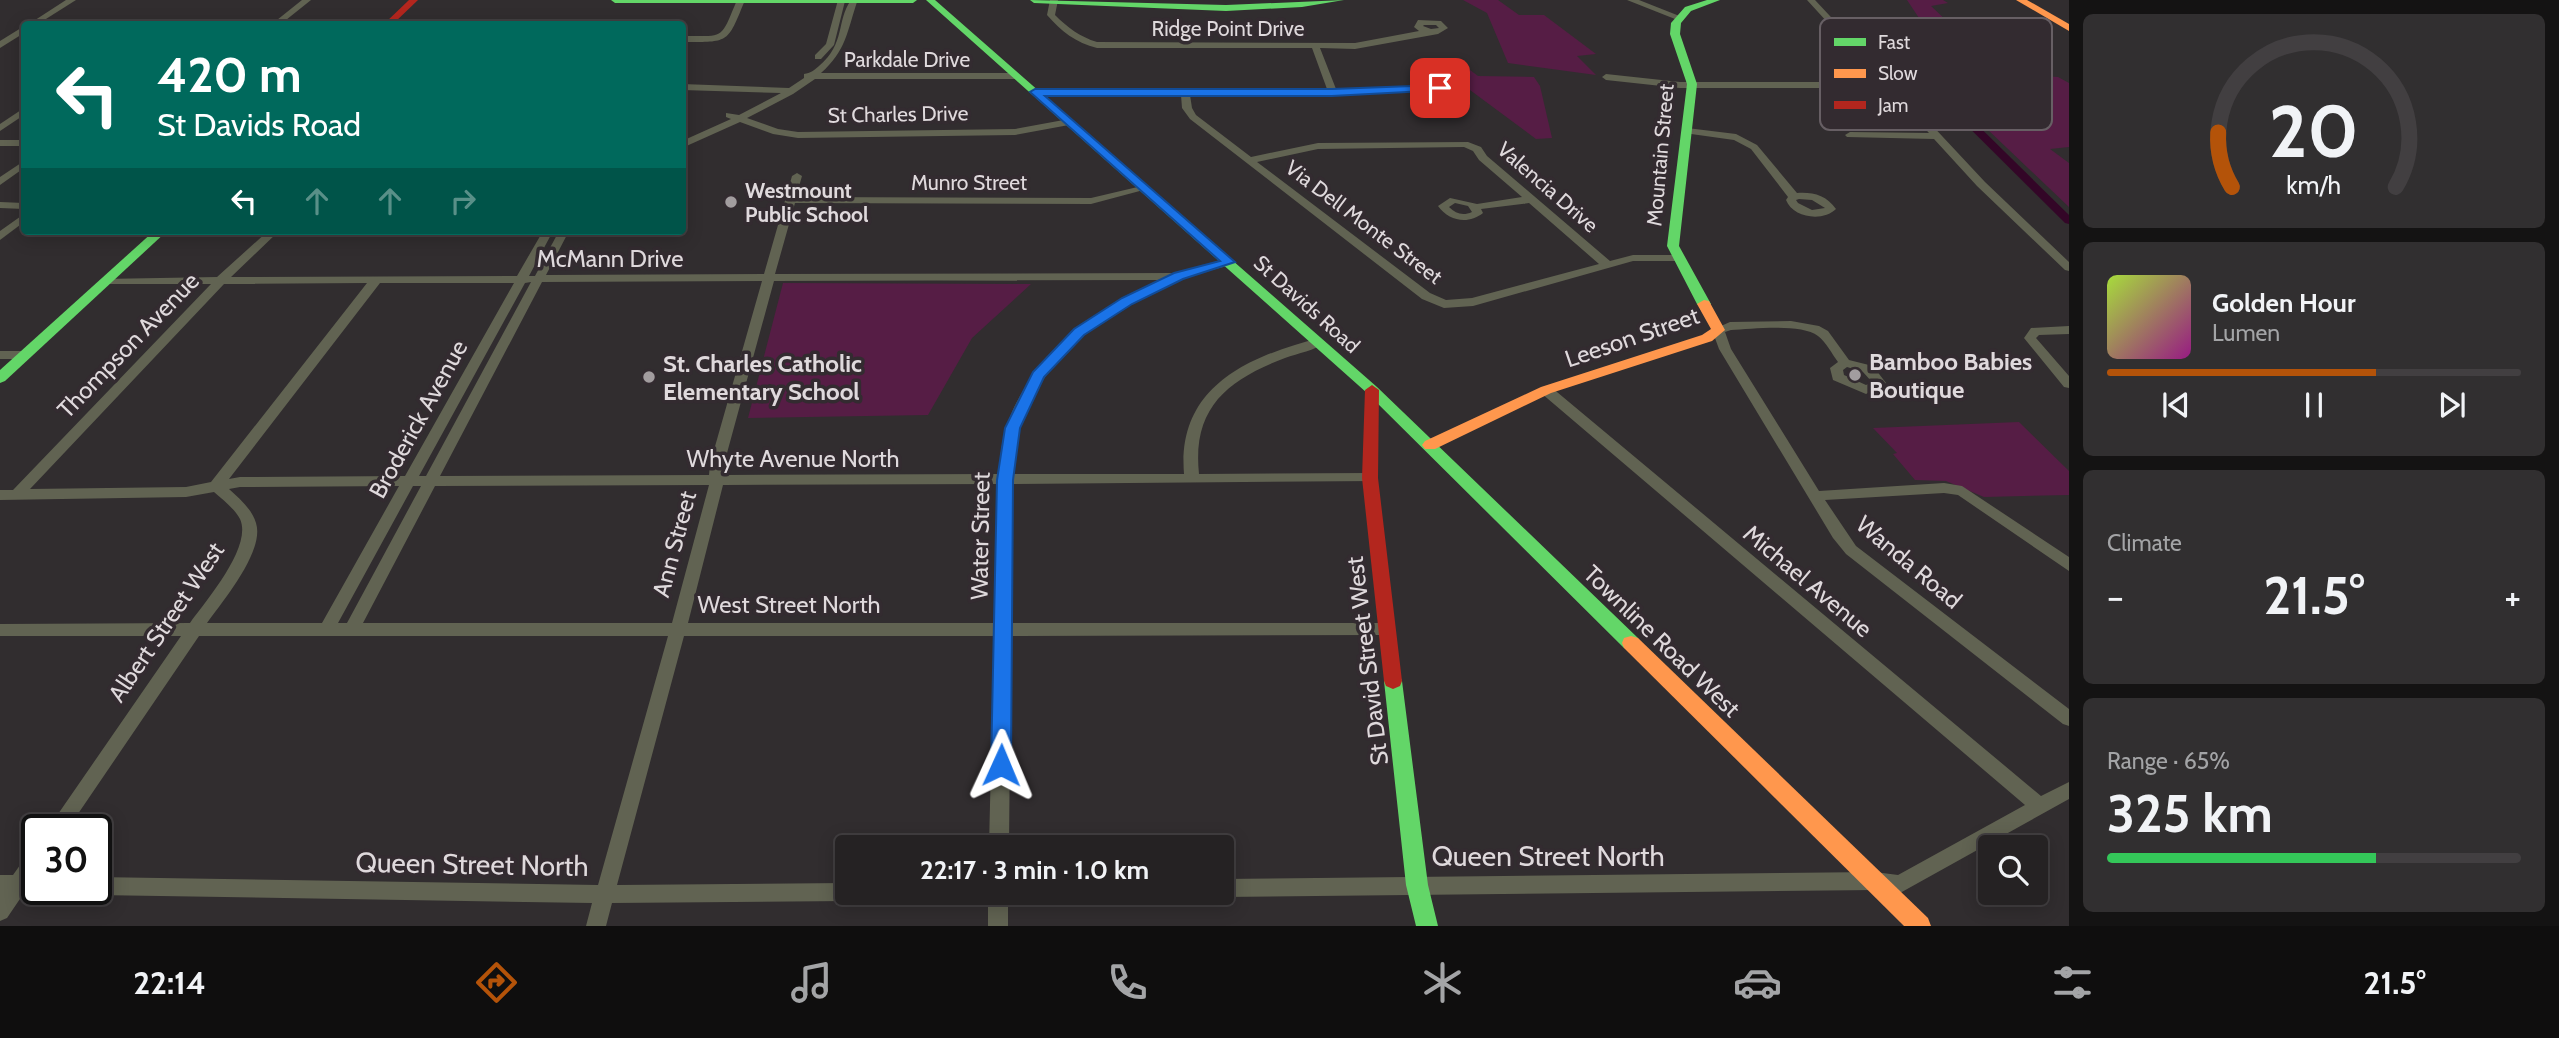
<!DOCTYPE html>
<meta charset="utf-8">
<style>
:root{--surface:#252223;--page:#312f30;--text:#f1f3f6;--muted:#a3a4a6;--line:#423f41;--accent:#b45309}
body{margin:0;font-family:Cabin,sans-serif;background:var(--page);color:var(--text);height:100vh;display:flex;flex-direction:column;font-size:26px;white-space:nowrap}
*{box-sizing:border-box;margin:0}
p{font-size:23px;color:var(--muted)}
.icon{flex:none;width:38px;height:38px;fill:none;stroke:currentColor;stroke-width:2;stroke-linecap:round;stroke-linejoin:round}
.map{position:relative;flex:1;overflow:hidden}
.details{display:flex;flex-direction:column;gap:14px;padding:14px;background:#141313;width:490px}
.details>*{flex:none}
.guide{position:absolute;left:21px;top:21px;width:665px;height:214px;border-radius:7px;box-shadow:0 4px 18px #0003,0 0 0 2px var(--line);background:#00695c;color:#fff;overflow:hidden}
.controls{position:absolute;left:1978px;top:835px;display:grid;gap:14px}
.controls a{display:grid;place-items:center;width:70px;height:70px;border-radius:7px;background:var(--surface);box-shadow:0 4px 18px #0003,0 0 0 2px var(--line);font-size:35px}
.speed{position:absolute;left:21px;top:814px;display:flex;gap:14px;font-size:35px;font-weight:700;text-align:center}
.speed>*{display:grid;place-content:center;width:91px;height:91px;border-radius:50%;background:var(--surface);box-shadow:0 4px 18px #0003,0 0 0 2px var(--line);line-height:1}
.speed .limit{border:4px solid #111;border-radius:10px;background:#fff;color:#111}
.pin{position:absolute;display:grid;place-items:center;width:60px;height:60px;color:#fff;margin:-30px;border-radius:14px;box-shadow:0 4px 10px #0006}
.me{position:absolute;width:77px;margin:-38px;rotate:1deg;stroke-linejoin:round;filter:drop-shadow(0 0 5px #0008)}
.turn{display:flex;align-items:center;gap:24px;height:147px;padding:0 21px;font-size:32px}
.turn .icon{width:91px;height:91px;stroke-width:2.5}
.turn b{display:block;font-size:49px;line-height:60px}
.lanes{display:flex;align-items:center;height:66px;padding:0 21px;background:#0003;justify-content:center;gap:35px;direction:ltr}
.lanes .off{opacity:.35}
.big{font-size:52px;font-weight:800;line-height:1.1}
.details .tile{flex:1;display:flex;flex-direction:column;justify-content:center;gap:10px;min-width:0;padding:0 24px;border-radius:10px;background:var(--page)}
.details .dial{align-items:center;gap:0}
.dial svg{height:182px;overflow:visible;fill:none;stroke:var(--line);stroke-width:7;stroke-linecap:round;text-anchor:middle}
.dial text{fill:var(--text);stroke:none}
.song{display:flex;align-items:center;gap:21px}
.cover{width:84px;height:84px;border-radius:10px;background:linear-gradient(135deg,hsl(80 70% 55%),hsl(310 70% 35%))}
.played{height:7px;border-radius:4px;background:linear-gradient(90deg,var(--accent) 65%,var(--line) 65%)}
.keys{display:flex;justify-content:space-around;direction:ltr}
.heat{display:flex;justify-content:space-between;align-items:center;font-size:38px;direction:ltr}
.charge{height:10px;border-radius:5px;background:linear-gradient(90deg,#34c759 65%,var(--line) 0)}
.trip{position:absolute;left:835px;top:835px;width:399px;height:70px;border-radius:7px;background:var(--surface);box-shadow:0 4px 18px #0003,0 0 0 2px var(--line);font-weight:800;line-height:70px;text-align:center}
.menu{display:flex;height:112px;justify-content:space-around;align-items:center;background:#0f0e0e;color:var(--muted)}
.menu .icon{width:49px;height:49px}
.menu .selected{color:var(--accent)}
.menu b{font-size:32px;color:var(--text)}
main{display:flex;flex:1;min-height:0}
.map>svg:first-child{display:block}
</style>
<main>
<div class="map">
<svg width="2069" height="926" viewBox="0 0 2069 926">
<rect width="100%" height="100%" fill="#312d2f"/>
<!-- green -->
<g fill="#561d45">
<path d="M 1463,0 L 1498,0 L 1519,15 L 1544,15 L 1596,54 L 1577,56 L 1596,75 L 1508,63 L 1487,13 Z"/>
<path d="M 1907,0 L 1943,0 L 1948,3 L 1931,6 L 1950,24 L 2041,76 L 2058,77 L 2069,83 L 2069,147 L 2050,149 L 2069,163 L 2069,207 L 1899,45 L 1938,51 L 1977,62 L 1980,60 L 1931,44 L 1929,33 Z"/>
<path d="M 1470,70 L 1478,76 L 1534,77 L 1540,86 L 1552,138 L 1536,139 L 1447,73 Z"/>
<path d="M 783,283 L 1031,284 L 972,338 L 928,415 L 748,418 Z"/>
<path d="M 2019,422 L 2069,471 L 2069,495 L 1984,497 L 1946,481 L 1915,480 L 1893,454 L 1897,453 L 1873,428 Z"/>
</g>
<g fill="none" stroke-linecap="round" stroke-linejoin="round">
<!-- canal -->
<path fill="#330627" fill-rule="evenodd" d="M 1889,44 L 1895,44 L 2069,215 L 2069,224 L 2065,223 L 1889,48 Z"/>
<!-- street -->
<g fill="#616352" fill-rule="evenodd">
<path d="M 66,0 L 76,0 L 38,24 L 29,24 Z"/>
<path d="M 302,0 L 311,0 L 281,24 L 272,24 Z"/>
<path d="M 737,0 L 745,0 C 727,44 730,42 682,42 L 682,36 C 726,36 720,40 737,0 Z"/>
<path d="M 838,0 L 845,1 L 834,45 L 821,59 L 815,59 L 815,55 L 826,44 Z"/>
<path d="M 851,0 L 857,2 C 847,32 846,51 821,73 L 1016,73 L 1020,76 L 1016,79 L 815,79 L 793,94 L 747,118 L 778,129 L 798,132 L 1015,129 L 1069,119 L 1074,122 L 1069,125 L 1015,135 L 798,138 L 773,134 L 740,122 L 682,148 L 682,141 L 731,119 L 726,117 L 726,113 L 739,115 L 781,93 L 682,90 L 682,84 L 789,88 L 804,78 L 804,74 C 811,73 813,71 819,66 C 846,43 836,21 851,0 Z"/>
<path d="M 1050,0 L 1058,0 L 1055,15 C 1067,27 1080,37 1097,42 L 1355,43 L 1419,31 L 1414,27 L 1418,20 L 1441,21 L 1448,28 L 1438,34 L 1355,49 L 1320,48 L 1336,89 L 1440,85 L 1445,88 L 1443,90 L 1333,95 L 1190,95 L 1192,108 L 1196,115 L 1251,157 L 1318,143 L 1468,142 L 1481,147 L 1487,156 L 1610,261 L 1633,255 L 1677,255 L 1683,258 L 1677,261 L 1633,261 L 1473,306 L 1444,308 L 1422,299 L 1190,119 L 1182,108 L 1181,95 L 1035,95 L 1030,92 L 1035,89 L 1327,89 L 1312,48 L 1097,48 C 1076,43 1061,31 1047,15 ZM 1424,25 L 1436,25 L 1439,28 L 1431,29 L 1423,26 ZM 1464,147 L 1473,151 L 1479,160 L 1522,197 L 1477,204 L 1450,198 L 1438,206 C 1449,221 1468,225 1483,213 L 1481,209 L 1529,203 L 1599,264 L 1472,298 L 1446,300 L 1430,293 L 1257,162 L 1318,149 ZM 1455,203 L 1468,206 L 1472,212 C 1463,216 1456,214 1449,207 Z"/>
<path d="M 1627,0 L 1639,0 L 1682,17 L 1675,19 Z"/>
<path d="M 1807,0 L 1815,0 L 1985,182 L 2069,262 L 2069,271 L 2065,270 L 1977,186 L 1934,139 L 1847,137 L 1845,135 L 1850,132 L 1929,133 L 1887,88 L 1680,88 L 1606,80 L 1602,77 L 1606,74 L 1680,82 L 1882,82 Z"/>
<path d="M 21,28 L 24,28 L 24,33 L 0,48 L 0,41 Z"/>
<path d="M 24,108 L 24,115 L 0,131 L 0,124 Z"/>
<path d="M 1687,128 L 1736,134 L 1757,145 L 1797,193 C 1813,192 1826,195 1836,209 C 1823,222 1793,218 1786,200 L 1788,197 L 1751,149 L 1734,140 L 1684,133 L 1684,129 ZM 1799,199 L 1812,200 L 1825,208 L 1812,210 L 1798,203 L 1796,200 Z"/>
<rect x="0" y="140" width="24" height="6"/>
<path d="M 24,161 L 24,168 L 0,185 L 0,177 Z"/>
<path d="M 797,173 L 802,176 L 796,197 L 1091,198 L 1146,185 L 1151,188 L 1091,204 L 795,203 L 775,274 L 1176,273 L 1229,259 L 1233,260 L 1233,264 C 1218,269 1202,272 1186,277 C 1115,300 1040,357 1018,432 C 1014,446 1014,460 1013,474 L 1184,474 C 1177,387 1247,357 1319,338 L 1325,342 C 1315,351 1298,353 1285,358 C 1227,380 1192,408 1199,474 L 1370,473 L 1377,478 L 1375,481 L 1012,484 L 1011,623 L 1385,623 L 1391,624 L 1393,629 L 1391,634 L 1385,635 L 1011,636 L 1009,847 L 989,847 L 994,636 L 684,636 L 617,885 L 847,883 L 847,892 L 857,892 L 854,899 L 847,901 L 612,903 L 606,926 L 586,926 L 592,903 L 96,895 L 89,893 L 88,889 L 96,889 L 96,877 L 598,885 L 668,636 L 199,636 L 67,830 L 47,830 L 181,636 L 0,636 L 0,624 L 190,623 C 205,602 253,547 240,519 C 234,508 223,500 214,492 L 186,497 L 0,500 L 0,490 L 13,490 L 211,284 L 106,284 L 100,281 L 102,279 L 217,277 L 268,231 L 279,231 L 231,277 L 517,276 L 543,231 L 553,231 L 529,276 L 535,276 L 559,231 L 569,231 L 546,275 L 764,274 L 792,176 ZM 1159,280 C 1093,309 1027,359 1005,431 C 1001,445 1000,460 999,474 L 724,475 L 724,464 L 774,281 ZM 762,281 L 710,464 L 709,475 L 440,476 L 542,282 ZM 531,282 L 426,476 L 419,476 L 525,283 ZM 367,283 L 211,482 L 186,487 L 30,489 L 224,284 ZM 380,283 L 514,283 L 405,476 L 240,477 L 229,479 ZM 998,484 L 995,623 L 688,623 L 723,485 ZM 709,485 L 672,623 L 363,623 L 435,486 ZM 399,486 L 322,623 L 207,623 C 223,601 265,551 256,523 C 252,509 239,498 229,489 L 240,487 ZM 413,486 L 421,486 L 347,623 L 338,623 Z"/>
<path d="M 0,202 L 24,203 L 24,209 L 0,208 Z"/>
<path d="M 24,214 L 24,222 L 0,240 L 0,231 Z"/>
<path d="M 1791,321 L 1819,326 L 1828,331 L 1849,360 L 1873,366 L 1886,383 L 1866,394 L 1833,380 L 1830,368 L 1838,362 C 1832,354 1826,342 1818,336 C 1801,323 1752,329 1731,330 L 1725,332 L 1731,349 L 1819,491 L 1944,483 L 1962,486 L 2069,557 L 2069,571 L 1958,495 L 1944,493 L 1825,500 L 1856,546 L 2069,709 L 2069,726 L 2063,724 L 1846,554 L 1833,538 L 1719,349 L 1712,330 L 1730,322 ZM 1847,367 L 1863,372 L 1872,382 L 1866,385 L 1844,375 L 1843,370 Z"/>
<path d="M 2069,326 L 2069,334 L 2039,335 L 2036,338 L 2069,376 L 2069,388 L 2064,387 L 2024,338 L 2031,328 Z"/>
<path d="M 0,351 L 25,351 L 31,355 L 25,359 L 0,359 Z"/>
<path d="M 1546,386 L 1551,387 L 2041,796 L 2069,782 L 2069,799 L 1900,893 L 1875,890 L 1222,897 L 1215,895 L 1214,892 L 1222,892 L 1222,879 L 1875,872 L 1898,875 L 2025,805 L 1541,393 L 1539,390 Z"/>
<path d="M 37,848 L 37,889 L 44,891 L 37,893 L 24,893 L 7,918 L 0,921 L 0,875 L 13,875 L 30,851 Z"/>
<rect x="988" y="892" width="20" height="34"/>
</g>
<!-- fast -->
<g fill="#63d668" fill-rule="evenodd">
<path d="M 611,0 L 917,0 L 913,3 L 615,3 Z"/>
<path d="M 926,0 L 935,0 L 1377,387 L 1638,638 L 1640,643 L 1638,648 L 1631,650 L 1624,648 L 1367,393 Z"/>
<path d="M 1030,0 L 1226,5 L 1344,0 L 1302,7 L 1226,11 L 1034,3 Z"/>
<path d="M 1707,0 L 1720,0 L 1691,11 L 1681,23 L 1680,34 L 1697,84 L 1679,246 L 1711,304 L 1704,308 L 1697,304 L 1667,246 L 1687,84 L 1670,34 L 1671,23 L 1685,7 Z"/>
<path d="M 154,231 L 167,231 L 5,381 L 0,383 L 0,370 Z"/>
<path d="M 1393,673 L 1400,676 L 1402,681 L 1428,885 L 1438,926 L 1416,926 L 1406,885 L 1384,681 L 1386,676 Z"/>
</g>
<!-- slow -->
<g fill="#ff974d" fill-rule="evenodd">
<path d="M 2016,0 L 2027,0 L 2069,24 L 2069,31 Z"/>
<path d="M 1704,300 L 1709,301 L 1725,330 L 1712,341 L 1551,393 L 1435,449 L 1425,449 L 1422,445 L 1425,441 L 1541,387 L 1702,335 L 1711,329 L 1697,304 Z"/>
<path d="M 1631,636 L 1638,638 L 1928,918 L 1931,926 L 1904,926 L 1624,648 L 1622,643 L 1624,638 Z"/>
</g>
<!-- jam -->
<g fill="#b3261e" fill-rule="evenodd">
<path d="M 409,0 L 418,0 L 393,24 L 384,24 Z"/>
<path d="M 1372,385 L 1379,390 L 1378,478 L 1402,681 L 1400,686 L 1393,689 L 1386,686 L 1384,681 L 1362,478 L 1365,390 Z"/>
</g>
</g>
<!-- wall -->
<path fill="#5a4b54" d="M 1998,29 L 2042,35 L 2035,45 L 2008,48 L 1992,39 Z"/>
<!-- route -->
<path fill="#1a73e8" stroke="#114b97" stroke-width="2" d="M 1440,85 L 1444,86 L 1444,90 L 1332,96 L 1045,96 L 1235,262 L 1183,279 L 1132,304 L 1084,335 L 1044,377 L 1020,428 L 1013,480 L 1011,765 L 1008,772 L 1001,774 L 994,772 L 991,765 L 997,480 L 1005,428 L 1033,372 L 1074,329 L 1122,298 L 1174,273 L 1220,261 L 1030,92 L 1035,89 L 1332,89 Z"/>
<!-- markers -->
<g fill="#a29d9f" stroke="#332b30" stroke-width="2.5">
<circle cx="731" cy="202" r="7"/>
<circle cx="1855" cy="375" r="7"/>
<circle cx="649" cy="377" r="7"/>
</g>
<g text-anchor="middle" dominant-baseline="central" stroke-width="7" stroke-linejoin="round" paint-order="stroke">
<!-- far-street labels -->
<g font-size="21" fill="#dfd9dc" stroke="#332b30">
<text x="1228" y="28">Ridge Point Drive</text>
<text x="907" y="59">Parkdale Drive</text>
<text transform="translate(898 114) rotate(-1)">St Charles Drive</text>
<text transform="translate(1660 155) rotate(-85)">Mountain Street</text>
<text x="969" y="182">Munro Street</text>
<text transform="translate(1548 187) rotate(41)">Valencia Drive</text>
<text transform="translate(1364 222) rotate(37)">Via Dell Monte Street</text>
<text transform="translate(1307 304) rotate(42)">St Davids Road</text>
</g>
<!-- far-poi labels -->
<g font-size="21" font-weight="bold" fill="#dfd9dc" stroke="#332b30" text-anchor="start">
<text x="745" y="190">Westmount<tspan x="745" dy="24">Public School</tspan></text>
</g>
<!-- street labels -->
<g font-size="24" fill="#dfd9dc" stroke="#332b30">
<text x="610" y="258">McMann Drive</text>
<text transform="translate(1632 337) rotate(-19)">Leeson Street</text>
<text transform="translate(128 345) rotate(-46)">Thompson Avenue</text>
<text transform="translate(418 419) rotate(-61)">Broderick Avenue</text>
<text x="793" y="458">Whyte Avenue North</text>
<text transform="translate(980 536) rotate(-89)">Water Street</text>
<text transform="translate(674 544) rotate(-75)">Ann Street</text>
<text transform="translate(1909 562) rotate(40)">Wanda Road</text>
<text transform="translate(1808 581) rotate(40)">Michael Avenue</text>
<text x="789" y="604">West Street North</text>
<text transform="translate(166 622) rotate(-56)">Albert Street West</text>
<text transform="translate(1662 641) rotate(44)">Townline Road West</text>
<text transform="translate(1367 661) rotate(-97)">St David Street West</text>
</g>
<!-- poi labels -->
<g font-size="24" font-weight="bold" fill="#dfd9dc" stroke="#332b30" text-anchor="start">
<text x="1869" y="361">Bamboo Babies<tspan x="1869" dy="28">Boutique</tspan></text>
<text x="663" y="363">St. Charles Catholic<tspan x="663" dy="28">Elementary School</tspan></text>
</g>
<!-- near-street labels -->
<g font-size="28" fill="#dfd9dc" stroke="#332b30">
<text x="1548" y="856">Queen Street North</text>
<text transform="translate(472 864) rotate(1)">Queen Street North</text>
</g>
</g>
<!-- legend -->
<rect x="1820" y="18" width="232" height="112" rx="10" fill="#332b30" stroke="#675f64" stroke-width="2"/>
<rect x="1834" y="38" width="32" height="8" fill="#63d668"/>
<rect x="1834" y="69" width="32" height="9" fill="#ff974d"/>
<rect x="1834" y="101" width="32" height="8" fill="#b3261e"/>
<g font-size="19" fill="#dfd9dc">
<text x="1878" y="49">Fast</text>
<text x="1878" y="80">Slow</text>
<text x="1878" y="112">Jam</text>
</g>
</svg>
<div class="controls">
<a><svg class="icon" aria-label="search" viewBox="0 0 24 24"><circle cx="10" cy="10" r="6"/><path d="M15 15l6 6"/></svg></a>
</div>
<div class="speed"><div class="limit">30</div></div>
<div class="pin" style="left:1440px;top:88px;background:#d93025"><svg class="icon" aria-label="arrive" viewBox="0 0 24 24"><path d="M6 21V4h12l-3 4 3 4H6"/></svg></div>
<svg class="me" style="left:1001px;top:765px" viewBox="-20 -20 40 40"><path d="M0-17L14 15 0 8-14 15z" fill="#1a73e8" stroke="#fff" stroke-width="4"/></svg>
<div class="trip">22:17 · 3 min · 1.0 km</div>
<div class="guide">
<div class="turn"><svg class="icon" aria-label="left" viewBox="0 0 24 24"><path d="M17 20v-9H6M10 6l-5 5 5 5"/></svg><div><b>420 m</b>St Davids Road</div></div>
<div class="lanes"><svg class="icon" aria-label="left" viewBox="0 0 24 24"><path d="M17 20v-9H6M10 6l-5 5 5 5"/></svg><svg class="icon off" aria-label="ahead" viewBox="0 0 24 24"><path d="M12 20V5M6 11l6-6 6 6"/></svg><svg class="icon off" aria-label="ahead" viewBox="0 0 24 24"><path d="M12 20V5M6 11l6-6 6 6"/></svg><svg class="icon off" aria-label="right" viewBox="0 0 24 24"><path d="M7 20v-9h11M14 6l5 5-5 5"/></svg></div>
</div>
</div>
<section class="details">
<div class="tile dial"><svg viewBox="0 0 100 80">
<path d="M14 69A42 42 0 1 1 86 69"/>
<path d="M14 69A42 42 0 0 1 8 45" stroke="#b45309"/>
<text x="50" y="56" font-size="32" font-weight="700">20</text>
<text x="50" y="72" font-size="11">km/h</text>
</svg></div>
<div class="tile">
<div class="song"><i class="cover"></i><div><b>Golden Hour</b><p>Lumen</p></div></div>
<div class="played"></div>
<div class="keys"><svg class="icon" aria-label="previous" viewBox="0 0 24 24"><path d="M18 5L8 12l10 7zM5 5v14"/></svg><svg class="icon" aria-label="pause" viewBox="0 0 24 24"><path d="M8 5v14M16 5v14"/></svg><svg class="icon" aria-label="next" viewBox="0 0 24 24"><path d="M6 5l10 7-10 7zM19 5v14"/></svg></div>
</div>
<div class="tile"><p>Climate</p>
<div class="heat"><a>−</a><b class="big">21.5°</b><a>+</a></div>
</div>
<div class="tile"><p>Range · 65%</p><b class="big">325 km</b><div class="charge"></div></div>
</section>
</main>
<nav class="menu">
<b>22:14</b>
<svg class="icon selected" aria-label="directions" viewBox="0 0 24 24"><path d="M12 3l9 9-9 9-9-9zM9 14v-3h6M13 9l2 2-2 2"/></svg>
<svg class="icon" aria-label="music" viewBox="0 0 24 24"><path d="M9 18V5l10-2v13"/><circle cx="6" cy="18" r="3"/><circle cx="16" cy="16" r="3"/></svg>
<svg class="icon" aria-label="phone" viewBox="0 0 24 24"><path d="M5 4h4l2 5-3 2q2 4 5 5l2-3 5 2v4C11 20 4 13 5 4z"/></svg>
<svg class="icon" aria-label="climate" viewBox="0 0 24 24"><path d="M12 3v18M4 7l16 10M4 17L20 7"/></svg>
<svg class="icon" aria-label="car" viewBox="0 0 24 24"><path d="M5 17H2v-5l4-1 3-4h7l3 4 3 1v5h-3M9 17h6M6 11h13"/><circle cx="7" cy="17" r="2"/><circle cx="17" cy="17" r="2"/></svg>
<svg class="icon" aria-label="filters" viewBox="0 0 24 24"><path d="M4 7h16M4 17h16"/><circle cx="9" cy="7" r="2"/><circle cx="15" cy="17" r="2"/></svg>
<b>21.5°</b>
</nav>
